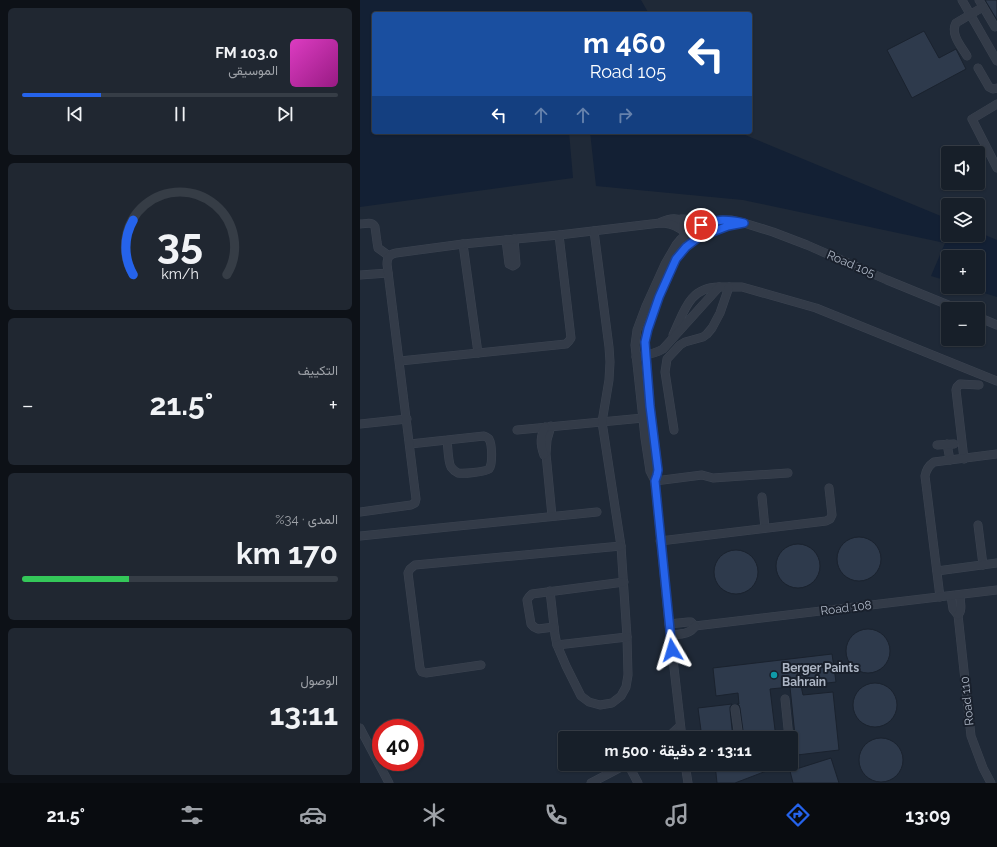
<!DOCTYPE html>
<html lang="ar">
<meta charset="utf-8">
<style>
:root{--surface:#171f29;--page:#202731;--text:#f1f3f6;--muted:#9ea2a8;--line:#363d46;--accent:#2563eb}
body{margin:0;font-family:Raleway,Vazirmatn,sans-serif;background:var(--page);color:var(--text);direction:rtl;height:100vh;display:flex;flex-direction:column;font-size:15px;white-space:nowrap}
*{box-sizing:border-box;margin:0}
p{font-size:13px;color:var(--muted)}
.icon{flex:none;width:22px;height:22px;fill:none;stroke:currentColor;stroke-width:2;stroke-linecap:round;stroke-linejoin:round}
.map{position:relative;flex:1;overflow:hidden;direction:ltr}
.sheet{display:flex;flex-direction:column;gap:8px;padding:8px;background:#0d1117;width:360px}
.sheet>*{flex:none}
.top-card{position:absolute;left:12px;top:12px;width:380px;height:122px;border-radius:4px;box-shadow:0 1px 3px #0004,0 0 0 1px var(--line);direction:rtl;background:#1a4fa0;color:#fff;overflow:hidden}
.tools{position:absolute;left:581px;top:146px;display:grid;gap:8px}
.tools a{display:grid;place-items:center;width:44px;height:44px;border-radius:4px;background:var(--surface);box-shadow:0 1px 3px #0004,0 0 0 1px var(--line);font-size:20px}
.speed{position:absolute;left:12px;top:719px;display:flex;gap:8px;font-size:20px;font-weight:700;text-align:center}
.speed>*{display:grid;place-content:center;width:52px;height:52px;border-radius:50%;background:var(--surface);box-shadow:0 1px 3px #0004,0 0 0 1px var(--line);line-height:1}
.speed .limit{border:6px solid #d22;background:#fff;color:#111}
.pin{position:absolute;display:grid;place-items:center;width:34px;height:34px;color:#fff;margin:-17px;border:2px solid #fff;border-radius:50%;box-shadow:0 1px 4px #0007}
.me{position:absolute;width:44px;margin:-22px;rotate:353deg;stroke-linejoin:round;filter:drop-shadow(0 0 3px #0008)}
.turn{display:flex;align-items:center;gap:14px;height:84px;padding:0 20px;font-size:18px}
.turn .icon{width:52px;height:52px;stroke-width:2.5}
.turn b{display:block;font-size:28px;line-height:34px}
.lanes{display:flex;align-items:center;height:38px;padding:0 20px;background:#0003;justify-content:center;gap:20px;direction:ltr}
.lanes .off{opacity:.35}
.big{font-size:30px;font-weight:700;line-height:1.1}
.sheet .tile{flex:1;display:flex;flex-direction:column;justify-content:center;gap:6px;min-width:0;padding:0 14px;border-radius:6px;background:var(--page)}
.sheet .dial{align-items:center;gap:0}
.dial svg{height:104px;overflow:visible;fill:none;stroke:var(--line);stroke-width:7;stroke-linecap:round;text-anchor:middle}
.dial text{fill:var(--text);stroke:none}
.song{display:flex;align-items:center;gap:12px}
.cover{width:48px;height:48px;border-radius:6px;background:linear-gradient(135deg,hsl(310 70% 55%),hsl(310 70% 35%))}
.played{height:4px;border-radius:2px;background:linear-gradient(90deg,var(--accent) 25%,var(--line) 25%)}
.keys{display:flex;justify-content:space-around;direction:ltr}
.heat{display:flex;justify-content:space-between;align-items:center;font-size:22px;direction:ltr}
.charge{height:6px;border-radius:3px;background:linear-gradient(90deg,#34c759 34%,var(--line) 0)}
.trip{position:absolute;left:198px;top:731px;width:240px;height:40px;border-radius:4px;background:var(--surface);box-shadow:0 1px 3px #0004,0 0 0 1px var(--line);font-weight:700;line-height:40px;text-align:center;direction:rtl}
.menu{display:flex;height:64px;justify-content:space-around;align-items:center;background:#090c10;color:var(--muted)}
.menu .icon{width:28px;height:28px}
.menu .active{color:var(--accent)}
.menu b{font-size:18px;color:var(--text)}
main{display:flex;flex:1;min-height:0}
.map>svg:first-child{display:block}
</style>
<main>
<div class="map">
<svg width="637" height="783" viewBox="0 0 637 783">
<rect width="100%" height="100%" fill="#1f2937"/>
<!-- water -->
<g fill="#132034">
<path d="M 0,0 L 281,0 L 289,14 L 14,14 L 14,132 L 209,132 L 213,178 L 0,207 Z"/>
<path d="M 230,132 L 378,132 L 588,219 L 588,235 L 618,235 L 618,232 L 637,240 L 637,297 L 605,287 L 618,287 L 618,257 L 588,257 L 588,281 L 571,276 L 585,243 L 383,200 L 236,186 Z"/>
</g>
<!-- building -->
<g fill="#2e3a4c" stroke="#1a222e">
<path d="M 625,0 L 637,0 L 637,20 Z"/>
<path d="M 564,31 L 579,58 L 596,49 L 606,69 L 552,98 L 527,50 Z"/>
<circle cx="499" cy="559" r="22"/>
<circle cx="438" cy="566" r="22"/>
<circle cx="376" cy="572" r="22"/>
<circle cx="508" cy="651" r="22"/>
<path d="M 472,654 L 476,682 L 441,686 L 443,695 L 473,692 L 479,750 L 437,755 L 430,687 L 410,689 L 416,738 L 384,738 L 380,708 L 379,705 L 377,704 L 379,704 L 378,693 L 356,696 L 353,668 Z"/>
<circle cx="515" cy="705" r="22"/>
<path d="M 372,704 L 370,707 L 370,710 L 373,738 L 342,738 L 338,708 Z"/>
<circle cx="521" cy="760" r="22"/>
<path d="M 471,758 L 479,783 L 433,783 L 430,771 Z"/>
<path d="M 355,764 L 408,764 L 409,770 L 375,783 L 357,783 Z"/>
</g>
<g fill="none" stroke-linecap="round" stroke-linejoin="round">
<defs>
<g id="minor">
<path d="M 602,0 L 637,61"/>
<path d="M 619,0 L 635,27"/>
<path d="M 607,56 C 601,46 590,34 596,23 L 623,7"/>
<path d="M 618,68 L 629,87 L 633,89 L 637,88"/>
<path d="M 637,104 L 612,119 L 637,168"/>
<path d="M 321,219 L 348,220"/>
<path d="M 301,222 C 318,214 325,221 336,233"/>
<path d="M 0,224 C 6,224 12,221 15,227 L 17,242 L 18,248 L 29,256"/>
<path d="M 146,240 L 149,264 L 153,266 L 156,264 L 154,239"/>
<path d="M 103,244 L 118,353"/>
<path d="M 0,275 L 28,273"/>
<path d="M 618,317 L 637,325"/>
<path d="M 313,335 C 324,312 329,287 359,287"/>
<path d="M 276,357 C 286,355 295,354 303,349 L 359,287 L 382,287 L 456,308 L 637,381"/>
<path d="M 40,361 L 206,344 L 209,341 L 211,338 L 199,235"/>
<path d="M 0,424 L 47,419"/>
<path d="M 191,426 L 187,440 L 186,454 L 192,516"/>
<path d="M 157,430 L 283,418"/>
<path d="M 314,430 L 305,372 L 307,359 L 320,345 L 325,342 L 343,337 L 347,334 L 352,328 L 360,313 L 369,287"/>
<path d="M 50,444 L 124,436 C 126,437 127,437 129,439 C 132,444 133,464 129,469 C 125,472 103,474 98,473 C 96,472 93,470 91,467 C 88,462 88,447 87,440"/>
<path d="M 587,444 L 590,460"/>
<path d="M 577,445 L 594,444"/>
<path d="M 184,455 C 180,445 180,436 185,427"/>
<path d="M 604,459 L 596,390 L 597,387 L 600,384 L 619,385"/>
<path d="M 295,481 L 297,475 L 298,470 L 290,406 L 286,355 L 285,342 L 287,329 L 299,297 L 316,259 L 326,247 L 339,237 L 368,226 L 381,223"/>
<path d="M 295,481 L 342,475 L 353,478 L 428,473"/>
<path d="M 402,497 L 405,528"/>
<path d="M 0,512 L 51,505 L 55,503 L 56,499 L 27,264 C 27,257 30,254 36,253 L 103,244 L 199,235 L 300,223 C 315,223 323,230 334,240"/>
<path d="M 618,525 L 623,565"/>
<path d="M 0,536 L 237,512"/>
<path d="M 300,541 L 466,521 L 470,519 L 472,515 L 469,488"/>
<path d="M 577,571 L 637,563"/>
<path d="M 190,591 L 195,635 L 197,645 L 206,666 L 221,696 L 229,702 L 240,705 L 252,703 L 261,696 L 266,687 L 268,675 L 267,637 L 261,546 L 242,422 L 249,380 L 250,362 L 249,347 L 234,231"/>
<path d="M 591,596 L 593,609 L 598,615 L 611,736 L 623,768 L 631,783"/>
<path d="M 580,597 L 565,476 C 566,470 568,466 574,462 L 637,454"/>
<path d="M 598,615 C 603,610 600,602 600,595"/>
<path d="M 309,624 L 328,622 L 331,622 L 335,626 L 637,590"/>
<path d="M 194,627 L 178,629 L 174,627 L 171,624 L 167,600 L 169,597 L 172,594 L 264,582"/>
<path d="M 310,635 C 319,634 330,635 335,626"/>
<path d="M 197,645 L 267,637"/>
<path d="M 121,665 L 66,673 L 62,672 L 60,668 L 48,573 L 50,569 L 55,565 L 261,546"/>
<path d="M 425,699 L 429,738"/>
<path d="M 375,709 L 379,738"/>
<path d="M 0,728 L 29,783"/>
<path d="M 307,738 L 320,726"/>
<path d="M 322,738 L 309,624 L 295,481 L 290,471 L 285,438 L 275,345 L 277,330 L 286,306 L 305,264 L 316,245 L 321,239 L 332,229 L 341,225 L 351,221 L 361,220 L 372,220 L 384,223 L 413,232 L 447,245 L 527,280 L 598,309"/>
<path d="M 268,764 L 278,783"/>
<path d="M 325,764 L 328,783"/>
<path d="M 231,783 L 267,764"/>
</g>
</defs>
<!-- minor casing -->
<use href="#minor" stroke="#3c4451" stroke-width="9"/>
<!-- minor -->
<use href="#minor" stroke="#333b48" stroke-width="8"/>
</g>
<g fill="none" stroke-linecap="round" stroke-linejoin="round">
<defs>
<path id="route" d="M 312,650 L 295,481 L 297,475 L 298,470 L 290,406 L 286,356 L 285,342 L 288,329 L 299,297 L 316,259 L 326,247 L 339,237 L 368,226 L 384,223 C 368,219 357,219 341,225"/>
</defs>
<!-- route casing -->
<use href="#route" stroke="#184099" stroke-width="10"/>
<!-- route -->
<use href="#route" stroke="#2563eb" stroke-width="7"/>
</g>
<!-- markers -->
<circle fill="#0f9aa8" stroke="#19202c" stroke-width="1.5" cx="414" cy="675" r="4"/>
<g text-anchor="middle" dominant-baseline="central" stroke-width="4" stroke-linejoin="round" paint-order="stroke">
<!-- street labels -->
<g font-size="12" fill="#adb6c5" stroke="#19202c">
<text transform="translate(491 264) rotate(23)">Road 105</text>
<text transform="translate(486 608) rotate(-7)">Road 108</text>
<text transform="translate(607 701) rotate(-96)">Road 110</text>
</g>
<!-- poi labels -->
<g font-size="12" font-weight="bold" fill="#adb6c5" stroke="#19202c" text-anchor="start">
<text x="422" y="668">Berger Paints<tspan x="422" dy="14">Bahrain</tspan></text>
</g>
</g>
</svg>
<div class="tools">
<a><svg class="icon" aria-label="sound" viewBox="0 0 24 24"><path d="M4 9h4l5-4v14l-5-4H4zM17 9q2 3 0 6"/></svg></a>
<a><svg class="icon" aria-label="layers" viewBox="0 0 24 24"><path d="M12 4l9 5-9 5-9-5zM3 14l9 5 9-5"/></svg></a>
<a>+</a>
<a>−</a>
</div>
<div class="speed"><div class="limit">40</div></div>
<div class="pin" style="left:341px;top:225px;background:#d93025"><svg class="icon" aria-label="arrive" viewBox="0 0 24 24"><path d="M6 21V4h12l-3 4 3 4H6"/></svg></div>
<svg class="me" style="left:312px;top:650px" viewBox="-20 -20 40 40"><path d="M0-17L14 15 0 8-14 15z" fill="#2563eb" stroke="#fff" stroke-width="4"/></svg>
<div class="trip">13:11 · 2 دقيقة · 500 m</div>
<div class="top-card">
<div class="turn"><svg class="icon" aria-label="left" viewBox="0 0 24 24"><path d="M17 20v-9H6M10 6l-5 5 5 5"/></svg><div><b>460 m</b>Road 105</div></div>
<div class="lanes"><svg class="icon" aria-label="left" viewBox="0 0 24 24"><path d="M17 20v-9H6M10 6l-5 5 5 5"/></svg><svg class="icon off" aria-label="ahead" viewBox="0 0 24 24"><path d="M12 20V5M6 11l6-6 6 6"/></svg><svg class="icon off" aria-label="ahead" viewBox="0 0 24 24"><path d="M12 20V5M6 11l6-6 6 6"/></svg><svg class="icon off" aria-label="right" viewBox="0 0 24 24"><path d="M7 20v-9h11M14 6l5 5-5 5"/></svg></div>
</div>
</div>
<section class="sheet">
<div class="tile">
<div class="song"><i class="cover"></i><div><b>103.0 FM</b><p>الموسيقى</p></div></div>
<div class="played"></div>
<div class="keys"><svg class="icon" aria-label="previous" viewBox="0 0 24 24"><path d="M18 5L8 12l10 7zM5 5v14"/></svg><svg class="icon" aria-label="pause" viewBox="0 0 24 24"><path d="M8 5v14M16 5v14"/></svg><svg class="icon" aria-label="next" viewBox="0 0 24 24"><path d="M6 5l10 7-10 7zM19 5v14"/></svg></div>
</div>
<div class="tile dial"><svg viewBox="0 0 100 80">
<path d="M14 69A42 42 0 1 1 86 69"/>
<path d="M14 69A42 42 0 0 1 14 27" stroke="#2563eb"/>
<text x="50" y="56" font-size="32" font-weight="700">35</text>
<text x="50" y="72" font-size="11">km/h</text>
</svg></div>
<div class="tile"><p>التكييف</p>
<div class="heat"><a>−</a><b class="big">21.5°</b><a>+</a></div>
</div>
<div class="tile"><p>المدى · 34%</p><b class="big">170 km</b><div class="charge"></div></div>
<div class="tile"><p>الوصول</p><b class="big">13:11</b></div>
</section>
</main>
<nav class="menu">
<b>13:09</b>
<svg class="icon active" aria-label="directions" viewBox="0 0 24 24"><path d="M12 3l9 9-9 9-9-9zM9 14v-3h6M13 9l2 2-2 2"/></svg>
<svg class="icon" aria-label="music" viewBox="0 0 24 24"><path d="M9 18V5l10-2v13"/><circle cx="6" cy="18" r="3"/><circle cx="16" cy="16" r="3"/></svg>
<svg class="icon" aria-label="phone" viewBox="0 0 24 24"><path d="M5 4h4l2 5-3 2q2 4 5 5l2-3 5 2v4C11 20 4 13 5 4z"/></svg>
<svg class="icon" aria-label="climate" viewBox="0 0 24 24"><path d="M12 3v18M4 7l16 10M4 17L20 7"/></svg>
<svg class="icon" aria-label="car" viewBox="0 0 24 24"><path d="M5 17H2v-5l4-1 3-4h7l3 4 3 1v5h-3M9 17h6M6 11h13"/><circle cx="7" cy="17" r="2"/><circle cx="17" cy="17" r="2"/></svg>
<svg class="icon" aria-label="filters" viewBox="0 0 24 24"><path d="M4 7h16M4 17h16"/><circle cx="9" cy="7" r="2"/><circle cx="15" cy="17" r="2"/></svg>
<b>21.5°</b>
</nav>
